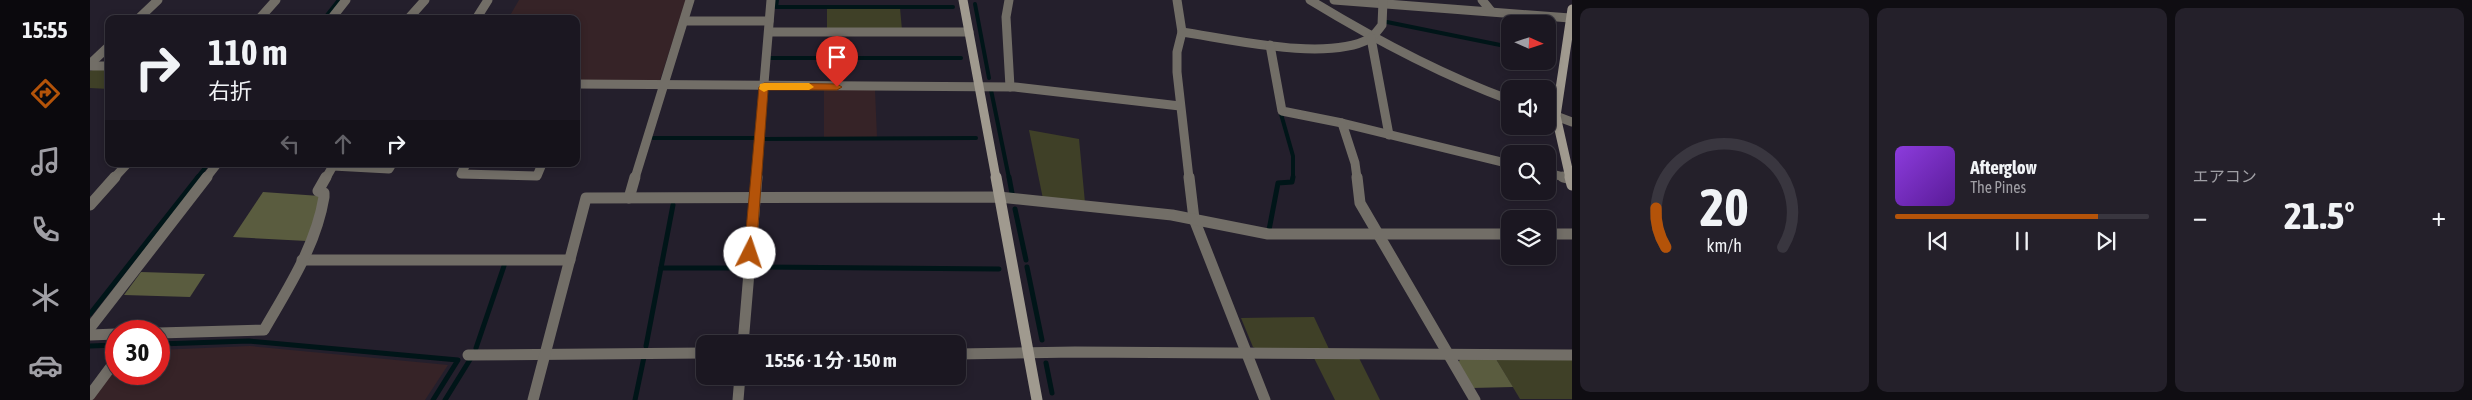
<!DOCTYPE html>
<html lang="ja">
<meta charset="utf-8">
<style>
:root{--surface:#1b1721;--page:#24202a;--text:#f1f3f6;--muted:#a09fa5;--line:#39363f;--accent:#b45309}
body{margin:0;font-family:"Asap Condensed","Noto Sans JP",sans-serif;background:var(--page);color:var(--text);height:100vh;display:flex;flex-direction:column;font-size:19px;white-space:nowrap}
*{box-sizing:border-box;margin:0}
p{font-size:16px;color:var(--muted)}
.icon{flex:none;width:28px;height:28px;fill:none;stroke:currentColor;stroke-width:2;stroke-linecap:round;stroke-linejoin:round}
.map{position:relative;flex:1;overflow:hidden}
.drawer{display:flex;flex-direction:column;gap:8px;padding:8px;background:#0f0d12;width:900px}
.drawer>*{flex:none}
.top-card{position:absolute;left:15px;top:15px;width:475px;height:152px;border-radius:10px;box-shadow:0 2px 8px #0003,0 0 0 1px var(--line);background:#1b1721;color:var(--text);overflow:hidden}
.needle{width:32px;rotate:93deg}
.buttons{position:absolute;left:1411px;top:15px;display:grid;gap:10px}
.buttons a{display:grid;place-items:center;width:55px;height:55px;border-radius:10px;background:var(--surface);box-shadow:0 2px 8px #0003,0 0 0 1px var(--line);font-size:25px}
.speed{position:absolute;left:15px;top:320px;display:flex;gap:10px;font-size:25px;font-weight:700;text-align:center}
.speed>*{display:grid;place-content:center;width:65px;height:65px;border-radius:50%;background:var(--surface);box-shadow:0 2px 8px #0003,0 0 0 1px var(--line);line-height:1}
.speed .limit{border:8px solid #d22;background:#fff;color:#111}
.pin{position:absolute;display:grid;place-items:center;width:42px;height:42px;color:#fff;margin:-51px -21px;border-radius:50% 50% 50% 0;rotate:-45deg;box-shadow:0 0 5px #0007}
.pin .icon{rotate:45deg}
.me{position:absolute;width:55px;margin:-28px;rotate:4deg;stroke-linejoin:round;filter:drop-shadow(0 0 4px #0008)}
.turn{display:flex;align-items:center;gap:18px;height:105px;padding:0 20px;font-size:22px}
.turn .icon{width:65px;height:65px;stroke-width:2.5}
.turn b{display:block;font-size:35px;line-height:42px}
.lanes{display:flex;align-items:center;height:48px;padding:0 20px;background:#0003;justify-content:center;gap:25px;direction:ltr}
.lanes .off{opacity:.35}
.big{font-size:38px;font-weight:700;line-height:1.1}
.drawer .card{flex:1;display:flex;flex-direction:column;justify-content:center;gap:8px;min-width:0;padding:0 18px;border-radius:10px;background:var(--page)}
.drawer .dial{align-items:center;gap:0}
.dial svg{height:130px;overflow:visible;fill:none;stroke:var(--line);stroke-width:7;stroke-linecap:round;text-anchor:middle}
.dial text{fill:var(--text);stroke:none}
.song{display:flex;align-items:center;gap:15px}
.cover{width:60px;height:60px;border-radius:8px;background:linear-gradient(135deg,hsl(270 70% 55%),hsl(270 70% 35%))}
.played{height:5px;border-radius:2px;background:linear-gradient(90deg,var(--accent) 80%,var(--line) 80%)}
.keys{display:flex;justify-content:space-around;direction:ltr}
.heat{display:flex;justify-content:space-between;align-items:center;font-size:28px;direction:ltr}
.drawer .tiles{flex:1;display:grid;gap:8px;grid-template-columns:repeat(3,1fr)}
.trip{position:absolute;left:606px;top:335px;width:270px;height:50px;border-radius:10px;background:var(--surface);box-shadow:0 2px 8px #0003,0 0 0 1px var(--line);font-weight:700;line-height:50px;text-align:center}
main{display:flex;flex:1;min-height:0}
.tab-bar{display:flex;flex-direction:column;width:90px;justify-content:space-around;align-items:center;background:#0b090d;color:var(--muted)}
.tab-bar .icon{width:35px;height:35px}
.tab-bar .current{color:var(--accent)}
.tab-bar b{font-size:22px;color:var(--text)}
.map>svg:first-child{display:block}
</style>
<main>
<nav class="tab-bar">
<b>15:55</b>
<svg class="icon current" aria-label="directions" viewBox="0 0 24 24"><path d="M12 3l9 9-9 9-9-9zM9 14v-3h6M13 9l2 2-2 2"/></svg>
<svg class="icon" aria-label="music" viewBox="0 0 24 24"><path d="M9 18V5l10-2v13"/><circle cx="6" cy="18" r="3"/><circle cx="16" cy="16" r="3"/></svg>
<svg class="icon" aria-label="phone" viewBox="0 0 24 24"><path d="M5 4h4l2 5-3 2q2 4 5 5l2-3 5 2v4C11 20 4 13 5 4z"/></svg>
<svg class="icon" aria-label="climate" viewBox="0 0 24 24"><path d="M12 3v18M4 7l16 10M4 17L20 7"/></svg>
<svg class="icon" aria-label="car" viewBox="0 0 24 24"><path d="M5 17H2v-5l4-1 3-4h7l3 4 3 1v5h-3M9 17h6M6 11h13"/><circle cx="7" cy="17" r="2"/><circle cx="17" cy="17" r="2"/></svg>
</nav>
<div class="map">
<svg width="1482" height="400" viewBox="0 0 1482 400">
<rect width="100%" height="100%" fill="#241f2c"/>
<!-- industrial -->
<g fill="#362327">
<path d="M 429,0 L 596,0 L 570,80 L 566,82 L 486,80 L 486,19 L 418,19 Z"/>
<path d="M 734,90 L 785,90 L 787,137 L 734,137 Z"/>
<path d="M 160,346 L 358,365 L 335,400 L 2,400 L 26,367 L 26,374 L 69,374 L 69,350 Z"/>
</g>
<!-- green -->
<g fill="#3f4027">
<path d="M 737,8 L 810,8 L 812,30 L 737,30 Z"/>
<path d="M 3,70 L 19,70 L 19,89 L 0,88 L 0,71 Z"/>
<path d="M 939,130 L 989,139 L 995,203 L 953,199 Z"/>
<path d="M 1224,317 L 1239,349 L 1167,349 L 1163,347 L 1151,318 Z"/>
<path d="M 1224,358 L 1269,358 L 1290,400 L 1245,400 Z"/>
<path d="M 1406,359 L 1482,359 L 1482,399 L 1430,399 Z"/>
</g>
<!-- forest -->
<g fill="#5a5c3f">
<path d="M 173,192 L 230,196 L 229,208 L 217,241 L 143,237 Z"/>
<path d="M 51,272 L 115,274 L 100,297 L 34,295 Z"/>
<path d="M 1370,359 L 1406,359 L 1423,387 L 1382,388 L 1368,364 Z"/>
</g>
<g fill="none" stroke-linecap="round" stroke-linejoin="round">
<!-- stream-far1 -->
<g stroke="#001518" stroke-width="4">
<path d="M 687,0 L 686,7 L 863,7"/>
<path d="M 885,4 L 899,78"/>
<path d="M 234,19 L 249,0"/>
<path d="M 1297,22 L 1420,47"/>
<path d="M 1458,54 L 1463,55"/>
<path d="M 679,58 L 871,58"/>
<path d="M 901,90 L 919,178"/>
<path d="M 1191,114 L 1203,156 L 1203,178"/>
<path d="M 563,138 L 665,138"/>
<path d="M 674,139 L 886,138"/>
<path d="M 107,178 L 118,164"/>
</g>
<!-- stream -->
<g stroke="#001518" stroke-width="5">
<path d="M 919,177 L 922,193"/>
<path d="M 925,209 L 936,260"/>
<path d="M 1179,230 L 1188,183 L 1202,182 L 1203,177"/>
<path d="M 667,267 L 909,269"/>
<path d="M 937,267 L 952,340"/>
<path d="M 571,268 L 653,268"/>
<path d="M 0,314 L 108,177"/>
<path d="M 69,344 L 159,341 L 368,360 L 343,400"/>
<path d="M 0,346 L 26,345"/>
<path d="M 556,346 L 583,205"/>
<path d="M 386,348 L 414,266"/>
<path d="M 956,363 L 962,393"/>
<path d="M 355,400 L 381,358"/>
<path d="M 545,400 L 554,357"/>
</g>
<!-- street-far1 -->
<g stroke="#726e67" stroke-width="9">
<path d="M 919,0 L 916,17 L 920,87"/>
<path d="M 1087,0 L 1092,32 L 1087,52 L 1087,72 L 1099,178"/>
<path d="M 1220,0 C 1284,39 1349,74 1420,100"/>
<path d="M 1244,0 L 1480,18"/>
<path d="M 1392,0 L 1401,11"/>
<path d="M 48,19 L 68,0"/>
<path d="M 169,19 L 186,0"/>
<path d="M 241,19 L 256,0"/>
<path d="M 318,19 L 335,0"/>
<path d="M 386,19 L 398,0"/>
<path d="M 594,21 L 679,21"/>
<path d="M 679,32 L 879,32"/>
<path d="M 1092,32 C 1140,39 1236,62 1279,39 C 1284,36 1288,30 1292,25 L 1293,1"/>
<path d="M 1281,38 L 1299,135"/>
<path d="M 1180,45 L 1192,111 L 1252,123 L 1420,164"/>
<path d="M 0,64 L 19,46"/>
<path d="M 0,66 L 19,66"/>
<path d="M 486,84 L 925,87 L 1090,106"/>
<path d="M 1458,113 L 1482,122"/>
<path d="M 1252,123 L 1265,163 L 1267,178"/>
<path d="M 376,164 L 371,174 L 447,176 L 452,164"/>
<path d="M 243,166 L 299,169 L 302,164"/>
<path d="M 1458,173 L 1478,178"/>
<path d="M 24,178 L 37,164"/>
<path d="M 116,178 L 127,164"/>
<path d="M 236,178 L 244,164"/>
<path d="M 545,178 L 600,0"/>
<path d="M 666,178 L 681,0"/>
</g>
<!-- street -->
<g stroke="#726e67" stroke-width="11">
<path d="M 1099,177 L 1104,219 L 1175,400"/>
<path d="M 1267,177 L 1270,203 L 1385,400"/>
<path d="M 1473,177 L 1481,179"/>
<path d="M 539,198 L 545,177"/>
<path d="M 0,205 L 25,177"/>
<path d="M 1458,234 L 1482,234"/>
<path d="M 212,260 L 480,260"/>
<path d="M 0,328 L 117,177"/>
<path d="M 69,333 L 174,330 C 198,288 226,246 234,197 L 234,193 L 228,191 L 236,177"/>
<path d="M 0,335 L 26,334"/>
<path d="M 653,344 L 667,177"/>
<path d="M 868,354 L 985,352 L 1482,355"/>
<path d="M 378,355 L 615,353"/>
<path d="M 0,395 L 26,360"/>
<path d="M 443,400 L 496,198 L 909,197 L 1082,215 L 1178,234 L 1420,234"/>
<path d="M 648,400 L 650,376"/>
</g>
<!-- secondary-far1 -->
<g stroke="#a09a8f" stroke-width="9">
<path d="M 873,0 L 906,178"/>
<path d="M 1480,178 L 1466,116 L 1482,9"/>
</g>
<!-- secondary -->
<g stroke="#a09a8f" stroke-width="11">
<path d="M 906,177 L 947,400"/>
<path d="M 1480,177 L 1482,185"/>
</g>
</g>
<!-- route -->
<path fill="#b45309" stroke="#753606" d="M 674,83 L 747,84 L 752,87 L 747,90 L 678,90 L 666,253 L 660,257 L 654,253 L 669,87 Z"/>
<!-- slow -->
<path fill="#f59e0b" d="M 674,83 L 719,83 L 724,87 L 719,90 L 678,90 L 674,92 L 669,89 L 670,84 Z"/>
</svg>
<div class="buttons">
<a><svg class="needle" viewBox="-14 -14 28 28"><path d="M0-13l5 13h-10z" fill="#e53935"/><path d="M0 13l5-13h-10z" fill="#a09fa5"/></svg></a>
<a><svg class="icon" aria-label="sound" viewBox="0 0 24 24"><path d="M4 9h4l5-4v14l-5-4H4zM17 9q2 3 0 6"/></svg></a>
<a><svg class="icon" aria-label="search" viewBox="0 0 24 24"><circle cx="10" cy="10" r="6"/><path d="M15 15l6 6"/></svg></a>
<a><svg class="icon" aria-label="layers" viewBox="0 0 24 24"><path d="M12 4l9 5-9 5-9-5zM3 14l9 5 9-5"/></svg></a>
</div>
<div class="speed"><div class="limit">30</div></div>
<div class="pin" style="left:747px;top:87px;background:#d93025"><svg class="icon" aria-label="arrive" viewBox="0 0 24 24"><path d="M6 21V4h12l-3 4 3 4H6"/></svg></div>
<svg class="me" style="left:660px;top:253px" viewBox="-20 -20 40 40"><circle r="19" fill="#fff"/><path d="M0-13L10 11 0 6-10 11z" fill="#b45309"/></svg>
<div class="trip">15:56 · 1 分 · 150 m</div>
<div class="top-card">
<div class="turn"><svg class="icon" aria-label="right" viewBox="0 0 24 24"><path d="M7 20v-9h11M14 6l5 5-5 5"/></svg><div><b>110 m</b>右折</div></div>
<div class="lanes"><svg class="icon off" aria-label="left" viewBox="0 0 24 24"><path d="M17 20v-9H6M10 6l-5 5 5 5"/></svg><svg class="icon off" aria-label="ahead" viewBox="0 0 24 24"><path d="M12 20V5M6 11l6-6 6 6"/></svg><svg class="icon" aria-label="right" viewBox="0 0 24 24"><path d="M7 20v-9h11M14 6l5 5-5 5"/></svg></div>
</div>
</div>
<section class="drawer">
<div class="tiles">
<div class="card dial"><svg viewBox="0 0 100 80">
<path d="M14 69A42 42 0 1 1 86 69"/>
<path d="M14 69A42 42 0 0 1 8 45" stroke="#b45309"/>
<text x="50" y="56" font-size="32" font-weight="700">20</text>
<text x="50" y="72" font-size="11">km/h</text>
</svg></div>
<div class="card">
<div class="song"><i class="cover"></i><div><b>Afterglow</b><p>The Pines</p></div></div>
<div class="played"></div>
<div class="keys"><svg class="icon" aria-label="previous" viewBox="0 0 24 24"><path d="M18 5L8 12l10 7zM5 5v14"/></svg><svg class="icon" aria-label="pause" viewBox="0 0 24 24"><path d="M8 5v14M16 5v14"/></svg><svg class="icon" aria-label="next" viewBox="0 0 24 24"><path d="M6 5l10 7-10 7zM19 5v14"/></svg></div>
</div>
<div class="card"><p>エアコン</p>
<div class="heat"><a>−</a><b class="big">21.5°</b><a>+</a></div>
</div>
</div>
</section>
</main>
